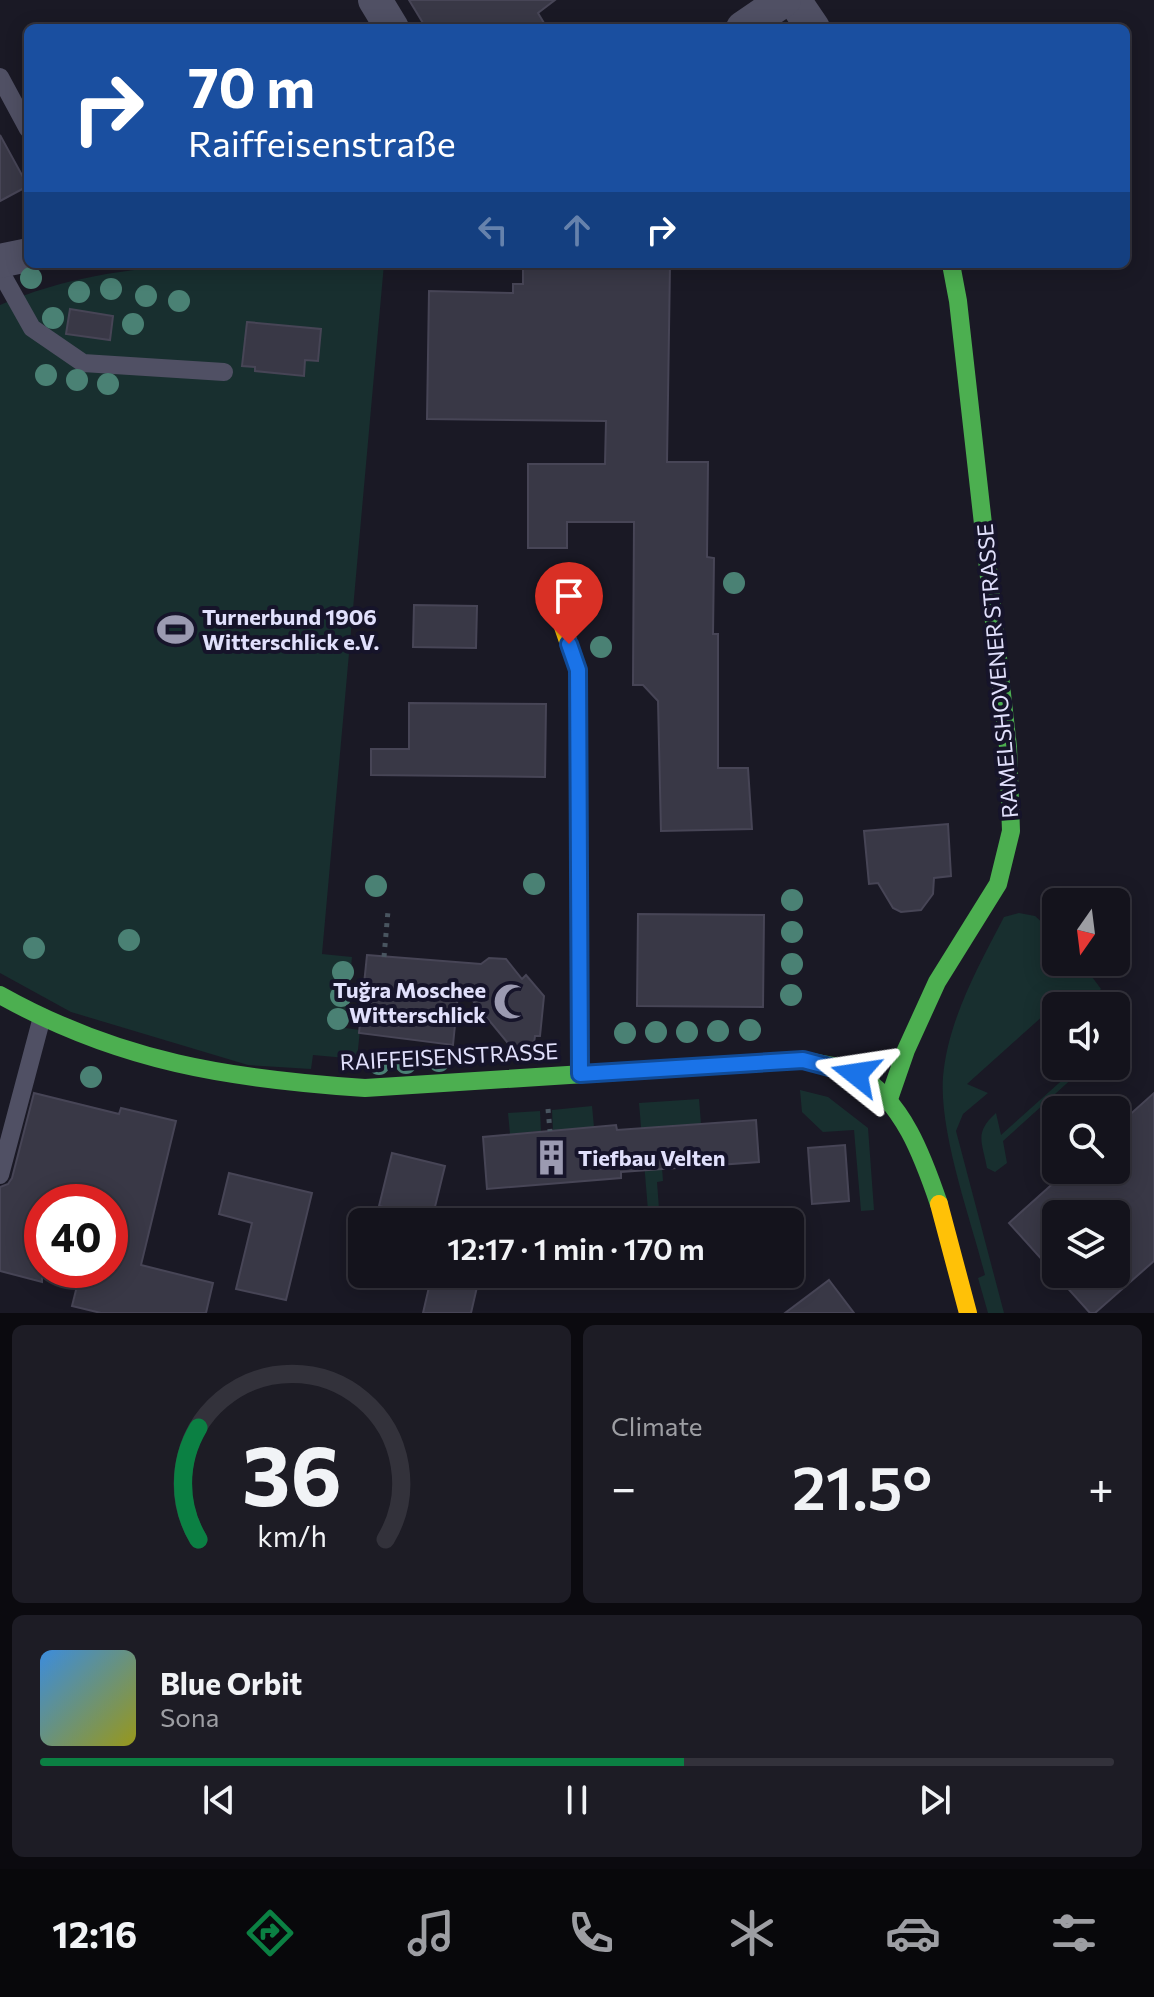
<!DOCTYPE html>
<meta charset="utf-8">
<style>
:root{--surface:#14131c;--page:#1d1c25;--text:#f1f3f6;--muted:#9d9ea3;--line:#33323b;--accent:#0b8043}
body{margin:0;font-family:Commissioner,sans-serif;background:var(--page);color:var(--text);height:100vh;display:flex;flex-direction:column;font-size:30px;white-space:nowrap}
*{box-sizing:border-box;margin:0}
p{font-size:26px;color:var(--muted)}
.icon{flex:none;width:44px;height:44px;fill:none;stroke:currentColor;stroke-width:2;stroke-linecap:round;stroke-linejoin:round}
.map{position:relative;height:1313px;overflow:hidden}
.sheet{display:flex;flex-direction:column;gap:12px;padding:12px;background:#0b0a0f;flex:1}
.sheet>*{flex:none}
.top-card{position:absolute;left:24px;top:24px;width:1106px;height:244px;border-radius:12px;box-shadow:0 4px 20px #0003,0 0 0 2px var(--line);background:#1a4fa0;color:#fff;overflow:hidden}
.needle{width:52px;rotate:194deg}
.tools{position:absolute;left:1042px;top:888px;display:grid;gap:16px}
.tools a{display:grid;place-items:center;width:88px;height:88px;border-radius:12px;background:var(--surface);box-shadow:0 4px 20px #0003,0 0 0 2px var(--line);font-size:40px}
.speed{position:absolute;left:24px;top:1184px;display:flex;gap:16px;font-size:40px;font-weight:700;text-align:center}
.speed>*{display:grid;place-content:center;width:104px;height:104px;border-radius:50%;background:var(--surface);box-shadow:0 4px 20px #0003,0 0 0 2px var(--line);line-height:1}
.speed .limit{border:12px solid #d22;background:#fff;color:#111}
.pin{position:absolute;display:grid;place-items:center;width:68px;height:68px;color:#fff;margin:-82px -34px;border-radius:50% 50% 50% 0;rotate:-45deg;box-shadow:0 0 8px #0007}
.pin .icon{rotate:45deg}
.me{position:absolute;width:88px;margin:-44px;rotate:285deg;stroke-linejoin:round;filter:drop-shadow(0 0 6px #0008)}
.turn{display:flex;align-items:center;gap:28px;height:168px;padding:0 32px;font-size:36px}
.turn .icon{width:104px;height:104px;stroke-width:2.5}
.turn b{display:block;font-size:56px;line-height:68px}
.lanes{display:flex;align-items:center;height:76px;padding:0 32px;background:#0003;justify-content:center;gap:40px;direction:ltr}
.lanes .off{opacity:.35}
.big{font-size:60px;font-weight:600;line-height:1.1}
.sheet .card{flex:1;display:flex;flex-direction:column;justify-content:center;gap:12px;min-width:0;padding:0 28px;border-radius:12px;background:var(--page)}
.sheet .dial{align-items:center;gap:0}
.dial svg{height:208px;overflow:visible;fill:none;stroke:var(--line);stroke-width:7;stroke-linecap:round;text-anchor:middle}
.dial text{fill:var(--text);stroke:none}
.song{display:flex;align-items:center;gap:24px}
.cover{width:96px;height:96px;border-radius:12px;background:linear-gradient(135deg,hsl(210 70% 55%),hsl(60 70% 35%))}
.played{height:8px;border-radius:4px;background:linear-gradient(90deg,var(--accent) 60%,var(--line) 60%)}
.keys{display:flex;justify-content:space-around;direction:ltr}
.heat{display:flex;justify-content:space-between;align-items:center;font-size:44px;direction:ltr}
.sheet .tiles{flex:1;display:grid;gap:12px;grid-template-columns:1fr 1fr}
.card:last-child{grid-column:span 2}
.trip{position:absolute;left:348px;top:1208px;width:456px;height:80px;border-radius:12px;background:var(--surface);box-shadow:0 4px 20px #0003,0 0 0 2px var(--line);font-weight:600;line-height:80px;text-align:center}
.tabs{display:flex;height:128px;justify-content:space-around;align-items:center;background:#08080b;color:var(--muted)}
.tabs .icon{width:56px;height:56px}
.tabs .current{color:var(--accent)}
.tabs b{font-size:36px;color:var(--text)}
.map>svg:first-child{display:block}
</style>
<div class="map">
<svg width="1154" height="1313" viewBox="0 0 1154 1313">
<rect width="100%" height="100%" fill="#1a1925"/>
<!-- green -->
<g fill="#182f2f">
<path d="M 193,264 L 384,264 L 322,954 L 352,957 L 345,1028 L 360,1030 L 357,1059 L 313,1055 L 311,1069 L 248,1065 L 71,1012 L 0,973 L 0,305 C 65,277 123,270 193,264 Z"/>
<path d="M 1019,913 L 1035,916 L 1056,935 L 1056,962 L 1081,962 L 1101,989 L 1084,1006 L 1054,1006 L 967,1084 L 988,1093 L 963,1114 L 956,1131 L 1004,1313 L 988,1313 L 978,1278 L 985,1275 C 971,1220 939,1133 943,1077 C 948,1020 978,967 1004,917 Z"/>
<path d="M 1078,1066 L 1086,1066 L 1003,1141 L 1007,1163 L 995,1172 L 987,1168 C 982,1141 974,1133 996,1113 L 1001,1135 Z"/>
<path d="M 800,1090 L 828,1097 L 868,1128 L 874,1210 L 861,1211 L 854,1130 L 823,1132 L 802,1112 Z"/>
<path d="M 699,1099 L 701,1124 L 659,1128 L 663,1181 L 657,1182 L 660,1222 L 649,1222 L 639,1103 Z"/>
<path d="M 592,1106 L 594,1127 L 553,1131 L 552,1110 Z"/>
<path d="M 540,1111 L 541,1131 L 510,1134 L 508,1113 Z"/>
</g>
<!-- building -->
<g fill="#393846" stroke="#474556" stroke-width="2" fill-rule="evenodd">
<path d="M 409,0 L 555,0 L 538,13 L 547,28 L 426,28 Z"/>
<path d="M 0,135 L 28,186 L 0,201 Z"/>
<path d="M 586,264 L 670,264 L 667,462 L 708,462 L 707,557 L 714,558 L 713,634 L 718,634 L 718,768 L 748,768 L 752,829 L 661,831 L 658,701 L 643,685 L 633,685 L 634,522 L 567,522 L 567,548 L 528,548 L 528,464 L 605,464 L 606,421 L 427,419 L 429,291 L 513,293 L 513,284 L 523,284 L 523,268 L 586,269 Z"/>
<path d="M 70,309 L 113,316 L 110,340 L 66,334 Z"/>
<path d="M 247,322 L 321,329 L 318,361 L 305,360 L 304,376 L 255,371 L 255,367 L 242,366 Z"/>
<path d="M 414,605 L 477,606 L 476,648 L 413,647 Z"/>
<path d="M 409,703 L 546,704 L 545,777 L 371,775 L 371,749 L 409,749 Z"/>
<path d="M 948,824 L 951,876 L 934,878 L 933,894 L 921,910 L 901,912 L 893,908 L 878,883 L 869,884 L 864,831 Z"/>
<path d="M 638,914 L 764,915 L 763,1007 L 637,1006 Z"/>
<path d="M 367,955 L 481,964 L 489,958 L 506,959 L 522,979 L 526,975 L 544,996 L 540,1036 L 535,1036 L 533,1050 L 512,1048 L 459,984 L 453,1045 L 359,1033 Z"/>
<path d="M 34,1093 L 119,1114 L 121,1108 L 176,1121 L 141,1265 L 213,1283 L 206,1313 L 101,1313 L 72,1306 L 81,1270 L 110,1270 L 110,1202 L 42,1202 L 42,1282 L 0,1271 L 0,1187 L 8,1184 L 12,1178 Z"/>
<path d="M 1154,1093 L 1154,1261 L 1095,1313 L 1090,1313 L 1009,1223 L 1068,1170 L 1116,1170 L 1116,1127 ZM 1056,1214 L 1116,1214 L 1116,1274 L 1056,1274 Z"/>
<path d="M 756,1120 L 759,1162 L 621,1172 L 621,1178 L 487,1189 L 483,1137 L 616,1125 L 617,1130 Z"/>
<path d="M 845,1145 L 849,1201 L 812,1204 L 808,1148 Z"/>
<path d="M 392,1153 L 445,1166 L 432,1219 L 379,1206 Z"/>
<path d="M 229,1173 L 312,1193 L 286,1300 L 236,1289 L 252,1223 L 219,1214 Z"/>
<path d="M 432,1274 L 480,1274 L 471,1313 L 423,1313 Z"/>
<path d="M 829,1280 L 854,1313 L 785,1313 Z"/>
</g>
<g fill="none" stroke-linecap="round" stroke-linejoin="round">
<!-- path -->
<g stroke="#495560" stroke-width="5" stroke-dasharray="4 6" stroke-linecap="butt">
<path d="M 384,957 L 388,911"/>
<path d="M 548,1109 L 550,1131"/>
</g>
<!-- lane -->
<g stroke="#505064" stroke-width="18">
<path d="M 0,77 L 28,129"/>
<path d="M 0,271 L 32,328 L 83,363 L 224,372"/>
<path d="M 0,1175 L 42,1017"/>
</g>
<!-- street -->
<g stroke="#505064" stroke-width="34">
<path d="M 375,0 L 392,28"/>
<path d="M 794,0 L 813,28"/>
<path d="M 743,28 L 784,0"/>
<path d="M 0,261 L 28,255"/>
</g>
<!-- fast -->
<g stroke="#4caf50" stroke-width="18">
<path d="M 0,995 C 120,1062 230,1079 365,1088 L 803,1060 C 820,1065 842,1065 857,1074 C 903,1101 923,1157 939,1204"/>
<path d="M 889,1099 L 906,1050 L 937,982 L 998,884 L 1011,831 L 1008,747 L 958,301 L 951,264"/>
</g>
<!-- slow -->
<g stroke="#ffc107" stroke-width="18">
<path d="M 560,618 L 578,670 L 580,1074"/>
<path d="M 939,1204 L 968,1313"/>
</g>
</g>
<!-- trees -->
<g fill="#4a8174">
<circle cx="31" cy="278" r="11"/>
<circle cx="111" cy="289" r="11"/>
<circle cx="79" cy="292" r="11"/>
<circle cx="146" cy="296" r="11"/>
<circle cx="179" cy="301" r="11"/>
<circle cx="53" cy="318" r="11"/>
<circle cx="133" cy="324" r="11"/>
<circle cx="46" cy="375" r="11"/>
<circle cx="77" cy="380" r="11"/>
<circle cx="108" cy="384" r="11"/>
<circle cx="734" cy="583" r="11"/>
<circle cx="601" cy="647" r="11"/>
<circle cx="534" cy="884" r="11"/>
<circle cx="376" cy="886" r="11"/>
<circle cx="792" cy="900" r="11"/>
<circle cx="792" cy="932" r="11"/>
<circle cx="129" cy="940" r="11"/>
<circle cx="34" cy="948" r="11"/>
<circle cx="792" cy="964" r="11"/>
<circle cx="343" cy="972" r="11"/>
<circle cx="791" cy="995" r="11"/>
<circle cx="341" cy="996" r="11"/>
<circle cx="338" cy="1019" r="11"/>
<circle cx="750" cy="1030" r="11"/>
<circle cx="718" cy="1031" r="11"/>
<circle cx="656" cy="1032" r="11"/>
<circle cx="687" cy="1032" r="11"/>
<circle cx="625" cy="1033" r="11"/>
<circle cx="439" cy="1061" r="11"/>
<circle cx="406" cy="1063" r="11"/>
<circle cx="379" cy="1064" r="11"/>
<circle cx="91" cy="1077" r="11"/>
</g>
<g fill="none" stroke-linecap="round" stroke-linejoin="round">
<defs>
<path id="route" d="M 569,644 L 578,670 L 580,1074 L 803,1060 L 856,1074"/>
</defs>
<!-- route casing -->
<use href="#route" stroke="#114b97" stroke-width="20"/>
<!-- route -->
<use href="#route" stroke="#1a73e8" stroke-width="14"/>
</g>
<!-- icons -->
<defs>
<symbol id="stadium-bare" viewBox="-9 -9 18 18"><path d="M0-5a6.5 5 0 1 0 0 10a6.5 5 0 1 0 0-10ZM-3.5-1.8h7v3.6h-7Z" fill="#9b9ab1" stroke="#16142a" stroke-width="2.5" paint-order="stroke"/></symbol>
<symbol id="mosque-bare" viewBox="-9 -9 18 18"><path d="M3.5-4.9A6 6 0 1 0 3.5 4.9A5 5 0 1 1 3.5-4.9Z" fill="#9b9ab1" stroke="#16142a" stroke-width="2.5" paint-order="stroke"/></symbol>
<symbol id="building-bare" viewBox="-9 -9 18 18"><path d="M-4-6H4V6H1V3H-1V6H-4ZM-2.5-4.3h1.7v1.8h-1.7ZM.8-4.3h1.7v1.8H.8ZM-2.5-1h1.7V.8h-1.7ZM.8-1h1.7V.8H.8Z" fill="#9b9ab1" stroke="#16142a" stroke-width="2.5" paint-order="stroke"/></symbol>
</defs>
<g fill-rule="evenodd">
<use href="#stadium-bare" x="150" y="604" width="51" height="51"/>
<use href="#mosque-bare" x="486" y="976" width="51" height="51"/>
<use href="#building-bare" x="526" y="1132" width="51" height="51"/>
</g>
<g text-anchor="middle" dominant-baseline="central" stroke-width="8" stroke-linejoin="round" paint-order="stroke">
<!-- poi labels -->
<g font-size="22" font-weight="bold" fill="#e1e0fc" stroke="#16142a" text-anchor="start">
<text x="202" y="616">Turnerbund 1906<tspan x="202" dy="25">Witterschlick e.V.</tspan></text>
<text x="486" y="989" text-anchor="end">Tuğra Moschee<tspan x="486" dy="25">Witterschlick</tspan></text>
<text x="578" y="1157">Tiefbau Velten</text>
</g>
<!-- street labels -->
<g font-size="22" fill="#e1e0fc" stroke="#16142a">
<text transform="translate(997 671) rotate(-95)">RAMELSHOVENER STRASSE</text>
<text transform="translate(449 1056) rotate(-3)">RAIFFEISENSTRASSE</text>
</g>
</g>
</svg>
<div class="tools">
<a><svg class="needle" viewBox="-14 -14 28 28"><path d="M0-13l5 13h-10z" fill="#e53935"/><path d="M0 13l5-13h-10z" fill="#9d9ea3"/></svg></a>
<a><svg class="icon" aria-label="sound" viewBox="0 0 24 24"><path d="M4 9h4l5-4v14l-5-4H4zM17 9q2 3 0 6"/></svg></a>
<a><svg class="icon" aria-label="search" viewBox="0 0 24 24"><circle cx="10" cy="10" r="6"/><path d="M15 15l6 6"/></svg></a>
<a><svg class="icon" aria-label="layers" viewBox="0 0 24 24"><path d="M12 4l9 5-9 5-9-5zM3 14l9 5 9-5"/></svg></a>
</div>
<div class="speed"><div class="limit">40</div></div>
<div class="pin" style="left:569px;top:644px;background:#d93025"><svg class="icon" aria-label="arrive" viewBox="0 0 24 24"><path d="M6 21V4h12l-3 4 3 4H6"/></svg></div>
<svg class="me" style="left:856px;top:1074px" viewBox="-20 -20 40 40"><path d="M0-17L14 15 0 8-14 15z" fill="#1a73e8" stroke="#fff" stroke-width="4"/></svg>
<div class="trip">12:17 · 1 min · 170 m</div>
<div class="top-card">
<div class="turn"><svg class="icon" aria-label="right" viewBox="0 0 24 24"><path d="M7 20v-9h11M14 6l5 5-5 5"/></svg><div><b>70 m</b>Raiffeisenstraße</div></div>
<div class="lanes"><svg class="icon off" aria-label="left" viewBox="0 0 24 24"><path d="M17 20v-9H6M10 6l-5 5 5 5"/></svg><svg class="icon off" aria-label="ahead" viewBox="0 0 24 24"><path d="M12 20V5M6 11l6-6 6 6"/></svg><svg class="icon" aria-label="right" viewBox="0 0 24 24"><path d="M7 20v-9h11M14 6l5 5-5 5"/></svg></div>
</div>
</div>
<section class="sheet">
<div class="tiles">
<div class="card dial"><svg viewBox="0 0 100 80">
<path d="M14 69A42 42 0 1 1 86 69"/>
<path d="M14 69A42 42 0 0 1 14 26" stroke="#0b8043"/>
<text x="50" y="56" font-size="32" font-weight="700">36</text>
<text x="50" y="72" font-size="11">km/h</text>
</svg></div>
<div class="card"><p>Climate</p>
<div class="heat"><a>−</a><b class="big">21.5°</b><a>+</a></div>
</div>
<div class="card">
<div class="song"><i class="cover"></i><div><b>Blue Orbit</b><p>Sona</p></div></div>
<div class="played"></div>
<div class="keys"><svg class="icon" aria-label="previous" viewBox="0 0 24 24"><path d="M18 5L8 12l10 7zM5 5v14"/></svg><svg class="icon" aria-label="pause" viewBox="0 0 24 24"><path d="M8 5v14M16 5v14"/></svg><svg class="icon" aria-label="next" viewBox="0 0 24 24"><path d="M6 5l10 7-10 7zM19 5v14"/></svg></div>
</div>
</div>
</section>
<nav class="tabs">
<b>12:16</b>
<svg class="icon current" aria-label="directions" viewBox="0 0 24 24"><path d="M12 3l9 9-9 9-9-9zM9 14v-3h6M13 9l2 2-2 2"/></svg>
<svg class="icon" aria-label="music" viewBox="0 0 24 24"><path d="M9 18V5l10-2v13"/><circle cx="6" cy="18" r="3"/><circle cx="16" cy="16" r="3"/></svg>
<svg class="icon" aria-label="phone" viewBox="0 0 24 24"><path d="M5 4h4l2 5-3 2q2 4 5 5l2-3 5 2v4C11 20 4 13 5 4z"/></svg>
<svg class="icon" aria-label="climate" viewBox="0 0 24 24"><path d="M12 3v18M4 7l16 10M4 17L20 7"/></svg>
<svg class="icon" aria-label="car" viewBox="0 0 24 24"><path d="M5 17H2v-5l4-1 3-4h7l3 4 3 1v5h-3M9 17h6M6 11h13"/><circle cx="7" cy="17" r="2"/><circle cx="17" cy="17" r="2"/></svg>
<svg class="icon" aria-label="filters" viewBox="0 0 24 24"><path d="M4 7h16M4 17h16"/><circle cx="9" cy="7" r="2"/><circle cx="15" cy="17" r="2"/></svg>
</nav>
